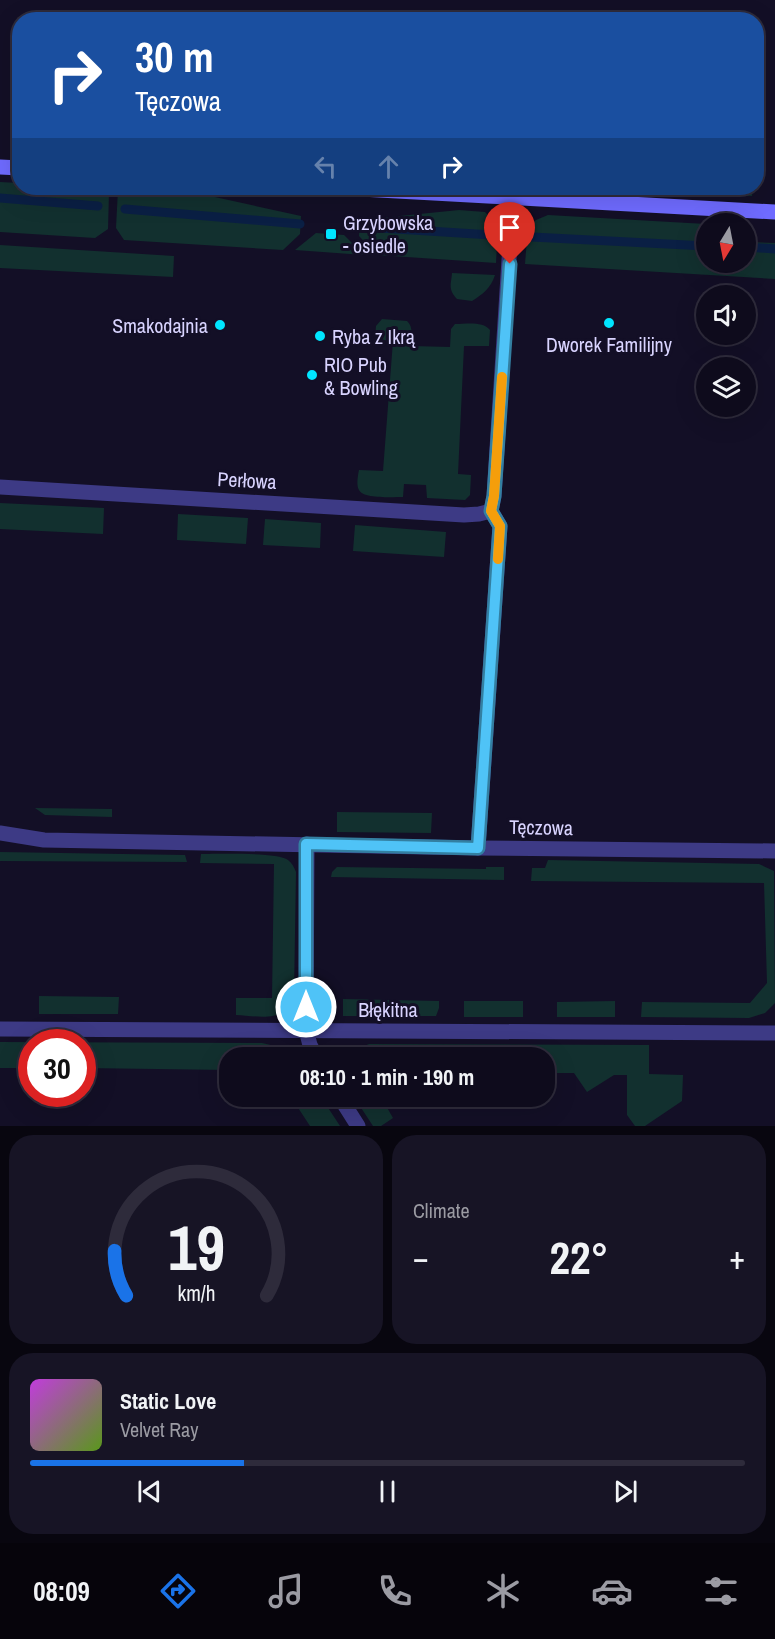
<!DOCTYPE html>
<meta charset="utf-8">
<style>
:root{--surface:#0e0b1c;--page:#171425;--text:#f1f3f6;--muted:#9b9ba3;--line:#2e2b3b;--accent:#1a73e8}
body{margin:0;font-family:"Archivo Narrow",sans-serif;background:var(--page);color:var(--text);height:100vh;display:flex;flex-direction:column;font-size:22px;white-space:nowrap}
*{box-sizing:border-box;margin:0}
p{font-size:20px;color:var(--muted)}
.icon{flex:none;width:33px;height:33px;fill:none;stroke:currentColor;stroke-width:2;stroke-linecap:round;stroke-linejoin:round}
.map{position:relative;height:1126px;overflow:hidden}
.sheet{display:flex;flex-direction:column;gap:9px;padding:9px;background:#08060f;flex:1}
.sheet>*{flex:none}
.guide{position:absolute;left:12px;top:12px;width:752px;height:183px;border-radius:24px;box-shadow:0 6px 24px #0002,0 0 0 2px var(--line);background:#1a4fa0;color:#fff;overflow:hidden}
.needle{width:39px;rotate:190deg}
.fabs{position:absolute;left:696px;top:213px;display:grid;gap:12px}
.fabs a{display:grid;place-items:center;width:60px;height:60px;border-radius:50%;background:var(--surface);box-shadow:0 6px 24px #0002,0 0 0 2px var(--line);font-size:30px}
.speed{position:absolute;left:18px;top:1029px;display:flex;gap:12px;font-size:30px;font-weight:700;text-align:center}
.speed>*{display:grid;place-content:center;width:78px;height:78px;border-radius:50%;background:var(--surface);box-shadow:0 6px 24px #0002,0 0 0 2px var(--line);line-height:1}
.speed .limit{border:9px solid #d22;background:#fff;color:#111}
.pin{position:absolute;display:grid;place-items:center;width:51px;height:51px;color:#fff;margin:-62px -26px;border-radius:50% 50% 50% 0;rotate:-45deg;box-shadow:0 0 6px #0007}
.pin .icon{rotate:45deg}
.me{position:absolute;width:66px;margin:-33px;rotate:0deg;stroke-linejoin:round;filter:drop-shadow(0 0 4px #0008)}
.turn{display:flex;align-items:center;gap:21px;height:126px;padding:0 24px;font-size:27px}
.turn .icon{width:78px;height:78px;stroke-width:2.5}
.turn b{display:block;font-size:42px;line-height:51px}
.lanes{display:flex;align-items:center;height:57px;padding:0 24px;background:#0003;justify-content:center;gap:30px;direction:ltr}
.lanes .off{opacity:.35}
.big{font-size:45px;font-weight:800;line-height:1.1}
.sheet .widget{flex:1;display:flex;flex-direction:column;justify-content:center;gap:9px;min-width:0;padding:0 21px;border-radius:24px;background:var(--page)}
.sheet .dial{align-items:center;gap:0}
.dial svg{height:156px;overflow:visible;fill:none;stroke:var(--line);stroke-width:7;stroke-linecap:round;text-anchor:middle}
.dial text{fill:var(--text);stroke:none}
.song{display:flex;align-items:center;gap:18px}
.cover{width:72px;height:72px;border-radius:9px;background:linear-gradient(135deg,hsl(290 70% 55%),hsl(90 70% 35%))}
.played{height:6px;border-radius:3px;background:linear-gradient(90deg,var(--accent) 30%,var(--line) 30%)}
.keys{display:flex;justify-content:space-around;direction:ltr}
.heat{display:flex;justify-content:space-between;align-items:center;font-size:33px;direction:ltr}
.sheet .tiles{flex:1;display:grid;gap:9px;grid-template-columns:1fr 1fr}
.widget:last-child{grid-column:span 2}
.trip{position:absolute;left:219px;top:1047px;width:336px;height:60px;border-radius:24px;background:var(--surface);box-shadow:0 6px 24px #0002,0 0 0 2px var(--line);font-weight:800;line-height:60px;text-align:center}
.dock{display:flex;height:96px;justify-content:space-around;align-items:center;background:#06040b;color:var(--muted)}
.dock .icon{width:42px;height:42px}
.dock .current{color:var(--accent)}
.dock b{font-size:27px;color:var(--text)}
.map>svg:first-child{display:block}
</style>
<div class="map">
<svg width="775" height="1126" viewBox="0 0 775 1126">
<rect width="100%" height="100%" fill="#130f26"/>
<!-- green -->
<g fill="#12302f">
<path d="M 0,182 L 19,183 L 20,188 L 104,188 L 109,193 L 108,229 L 95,238 L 0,232 Z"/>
<path d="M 614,188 L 613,188 L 753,188 L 752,196 L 615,189 Z"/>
<path d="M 118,189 L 201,194 L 301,216 L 300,234 L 283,250 L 124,240 L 116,228 Z"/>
<path d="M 459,210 L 485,212 L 498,226 L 496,263 L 377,255 L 359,236 L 360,220 Z"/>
<path d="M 548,215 L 706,224 L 706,262 L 746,262 L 746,226 L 747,226 L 746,242 L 775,243 L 775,279 L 525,264 L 528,226 L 536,220 Z"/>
<path d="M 316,233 L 344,235 L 364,255 L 295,250 Z"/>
<path d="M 0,245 L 174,256 L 173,277 L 0,268 Z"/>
<path d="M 452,273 L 495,275 C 491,288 483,294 472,301 L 457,299 C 448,289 451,285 452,273 Z"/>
<path d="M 382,319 L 407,321 C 414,327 411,338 411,346 L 450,347 L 451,329 L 455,324 C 467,324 483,321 490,330 L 489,346 L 464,346 L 458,474 L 471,475 L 470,495 L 465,500 L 427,498 L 426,485 L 404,484 L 403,497 C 393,497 363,499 359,490 C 356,485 358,475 359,470 L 383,471 L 393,341 L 375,339 L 376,326 Z"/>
<path d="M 0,503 L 104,508 L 103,534 L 0,529 Z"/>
<path d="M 178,514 L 248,518 L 246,544 L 177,540 Z"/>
<path d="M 265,519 L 321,523 L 320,548 L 263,545 Z"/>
<path d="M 355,525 L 446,532 L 444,557 L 353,551 Z"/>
<path d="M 35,808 L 112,809 L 112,817 L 45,815 Z"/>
<path d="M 337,812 L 432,813 L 431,833 L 337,832 Z"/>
<path d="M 0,852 L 185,855 L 187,862 L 0,861 Z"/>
<path d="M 201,854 C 217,854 277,852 288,860 C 292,863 294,867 296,872 L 294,994 C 290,1024 258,1016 236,1015 L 236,998 L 272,998 L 274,864 L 200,863 Z"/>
<path d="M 548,860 L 759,864 L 774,871 L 775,1003 L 765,1013 L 749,1018 L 641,1017 L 642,1002 L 750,1003 L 767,983 L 764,883 L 531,881 L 532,868 L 545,868 Z"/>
<path d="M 337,867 L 486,869 L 486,867 L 504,867 L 504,880 L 331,877 L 332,872 Z"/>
<path d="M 39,996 L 119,997 L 118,1014 L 39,1014 Z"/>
<path d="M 343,999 L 439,1001 L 439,1008 L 436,1016 L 343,1016 Z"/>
<rect x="464" y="1001" width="59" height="16"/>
<path d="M 615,1001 L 615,1017 L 557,1017 L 557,1002 Z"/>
<path d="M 0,1042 L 262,1043 L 275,1046 L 295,1057 L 230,1058 L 229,1070 L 83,1068 L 82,1042 L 32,1042 L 31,1068 L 0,1068 Z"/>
<path d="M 369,1044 L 649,1045 L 649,1074 L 683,1075 L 682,1101 L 645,1126 L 635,1126 L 627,1115 L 627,1075 L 614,1075 L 587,1092 L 574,1073 L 545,1073 L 544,1058 L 349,1057 L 357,1049 Z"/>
<path d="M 291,1097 L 321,1097 L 340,1126 L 310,1126 Z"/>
<path d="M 354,1097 L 381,1097 L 393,1118 L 381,1126 L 373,1126 Z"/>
</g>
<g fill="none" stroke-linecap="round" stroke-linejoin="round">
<!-- stream -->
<g stroke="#0a1f44" stroke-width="9">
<path d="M 0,198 L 98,206"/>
<path d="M 125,209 L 300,224"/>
<path d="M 364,227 L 492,235"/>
<path d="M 532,237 L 706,246"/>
<path d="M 746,247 L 775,249"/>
</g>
<!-- street -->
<g stroke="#3d3a85" stroke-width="15">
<path d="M 0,487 L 464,515 L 479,514 L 491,511"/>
<path d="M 0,833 L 44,840 L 478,848 L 775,851"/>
<path d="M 307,844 L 306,1030 L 310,1045 L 317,1058"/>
<path d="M 478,848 L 500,526 L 491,511 L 494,496 L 513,197"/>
<path d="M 0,1029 L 775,1033"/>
<path d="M 339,1096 L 358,1126"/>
</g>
<!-- secondary -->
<g stroke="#6f6bff" stroke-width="15">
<path d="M 0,167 L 20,168"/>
<path d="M 343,188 L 775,212"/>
</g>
</g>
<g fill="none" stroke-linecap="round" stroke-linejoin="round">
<defs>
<path id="route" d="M 306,1007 L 306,844 L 478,848 L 500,526 L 491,511 L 494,496 L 510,264"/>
</defs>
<!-- route casing -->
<use href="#route" stroke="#337fa1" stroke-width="15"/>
<!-- route -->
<use href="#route" stroke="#4fc3f7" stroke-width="10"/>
<!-- slow -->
<path stroke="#f59e0b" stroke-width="10" d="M 498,559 L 500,526 L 491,511 L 494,496 L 502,377"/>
</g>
<!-- markers -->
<g fill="#00e5ff" stroke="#130f26" stroke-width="2">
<rect x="325" y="228" width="12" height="12" rx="3"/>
<circle cx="609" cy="323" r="6"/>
<circle cx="220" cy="325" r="6"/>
<circle cx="320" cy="336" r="6"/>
<circle cx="312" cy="375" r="6"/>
</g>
<g text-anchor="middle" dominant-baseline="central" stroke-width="6" stroke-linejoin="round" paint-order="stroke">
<!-- poi labels -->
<g font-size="20" fill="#d9d4ff" stroke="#130f26" text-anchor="start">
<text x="343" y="222">Grzybowska<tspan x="343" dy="23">- osiedle</tspan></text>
<text x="208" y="325" text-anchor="end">Smakodajnia</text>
<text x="332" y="336">Ryba z Ikrą</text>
<text x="609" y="344" text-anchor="middle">Dworek Familijny</text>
<text x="324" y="364">RIO Pub<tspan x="324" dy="23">&amp; Bowling</tspan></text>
</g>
<!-- street labels -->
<g font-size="20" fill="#d9d4ff" stroke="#130f26">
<text transform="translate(247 480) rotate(3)">Perłowa</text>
<text transform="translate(541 827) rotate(1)">Tęczowa</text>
<text x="388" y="1009">Błękitna</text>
</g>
</g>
</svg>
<div class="fabs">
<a><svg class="needle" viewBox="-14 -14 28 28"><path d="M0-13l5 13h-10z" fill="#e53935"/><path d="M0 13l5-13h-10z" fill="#9b9ba3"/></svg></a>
<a><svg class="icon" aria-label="sound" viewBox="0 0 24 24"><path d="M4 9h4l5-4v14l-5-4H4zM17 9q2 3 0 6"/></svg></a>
<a><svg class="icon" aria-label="layers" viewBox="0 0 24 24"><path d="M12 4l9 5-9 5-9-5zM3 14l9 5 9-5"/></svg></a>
</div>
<div class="speed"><div class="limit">30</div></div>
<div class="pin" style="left:510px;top:264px;background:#d93025"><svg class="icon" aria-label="arrive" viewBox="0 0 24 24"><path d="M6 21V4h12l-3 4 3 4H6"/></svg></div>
<svg class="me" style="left:306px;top:1007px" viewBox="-20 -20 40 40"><circle r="17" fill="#4fc3f7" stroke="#fff" stroke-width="3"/><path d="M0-11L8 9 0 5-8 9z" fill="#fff"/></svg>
<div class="trip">08:10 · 1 min · 190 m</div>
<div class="guide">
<div class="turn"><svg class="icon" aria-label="right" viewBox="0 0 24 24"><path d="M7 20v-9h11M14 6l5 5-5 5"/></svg><div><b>30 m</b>Tęczowa</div></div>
<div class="lanes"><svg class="icon off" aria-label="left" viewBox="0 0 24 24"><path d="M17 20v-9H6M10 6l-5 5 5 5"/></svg><svg class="icon off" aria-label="ahead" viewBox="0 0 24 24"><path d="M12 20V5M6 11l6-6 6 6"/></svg><svg class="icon" aria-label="right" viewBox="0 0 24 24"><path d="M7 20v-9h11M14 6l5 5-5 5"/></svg></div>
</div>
</div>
<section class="sheet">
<div class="tiles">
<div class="widget dial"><svg viewBox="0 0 100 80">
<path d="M14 69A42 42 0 1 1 86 69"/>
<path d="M14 69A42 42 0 0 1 8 46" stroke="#1a73e8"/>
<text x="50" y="56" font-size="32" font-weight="700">19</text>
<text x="50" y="72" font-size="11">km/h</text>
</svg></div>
<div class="widget"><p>Climate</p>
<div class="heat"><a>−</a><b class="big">22°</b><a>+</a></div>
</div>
<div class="widget">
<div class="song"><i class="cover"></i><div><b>Static Love</b><p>Velvet Ray</p></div></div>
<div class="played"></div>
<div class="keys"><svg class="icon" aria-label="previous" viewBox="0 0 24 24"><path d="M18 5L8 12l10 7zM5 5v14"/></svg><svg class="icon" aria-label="pause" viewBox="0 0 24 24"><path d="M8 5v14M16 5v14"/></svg><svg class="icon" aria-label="next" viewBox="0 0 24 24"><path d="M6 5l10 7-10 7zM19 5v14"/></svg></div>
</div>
</div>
</section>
<nav class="dock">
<b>08:09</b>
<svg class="icon current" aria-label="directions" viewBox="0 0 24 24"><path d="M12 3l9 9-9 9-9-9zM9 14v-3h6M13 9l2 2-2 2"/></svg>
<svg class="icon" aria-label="music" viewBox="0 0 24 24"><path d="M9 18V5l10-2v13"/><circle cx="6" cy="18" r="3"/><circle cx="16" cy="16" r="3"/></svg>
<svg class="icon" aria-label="phone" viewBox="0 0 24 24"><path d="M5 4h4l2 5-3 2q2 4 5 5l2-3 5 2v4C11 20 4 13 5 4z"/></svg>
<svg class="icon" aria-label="climate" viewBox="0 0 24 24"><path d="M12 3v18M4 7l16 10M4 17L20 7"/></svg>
<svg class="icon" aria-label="car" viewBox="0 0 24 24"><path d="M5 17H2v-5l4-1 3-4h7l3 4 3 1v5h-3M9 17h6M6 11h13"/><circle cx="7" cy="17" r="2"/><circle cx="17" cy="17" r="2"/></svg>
<svg class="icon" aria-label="filters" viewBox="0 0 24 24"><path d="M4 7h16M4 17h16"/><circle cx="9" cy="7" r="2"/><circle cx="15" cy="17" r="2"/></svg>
</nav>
